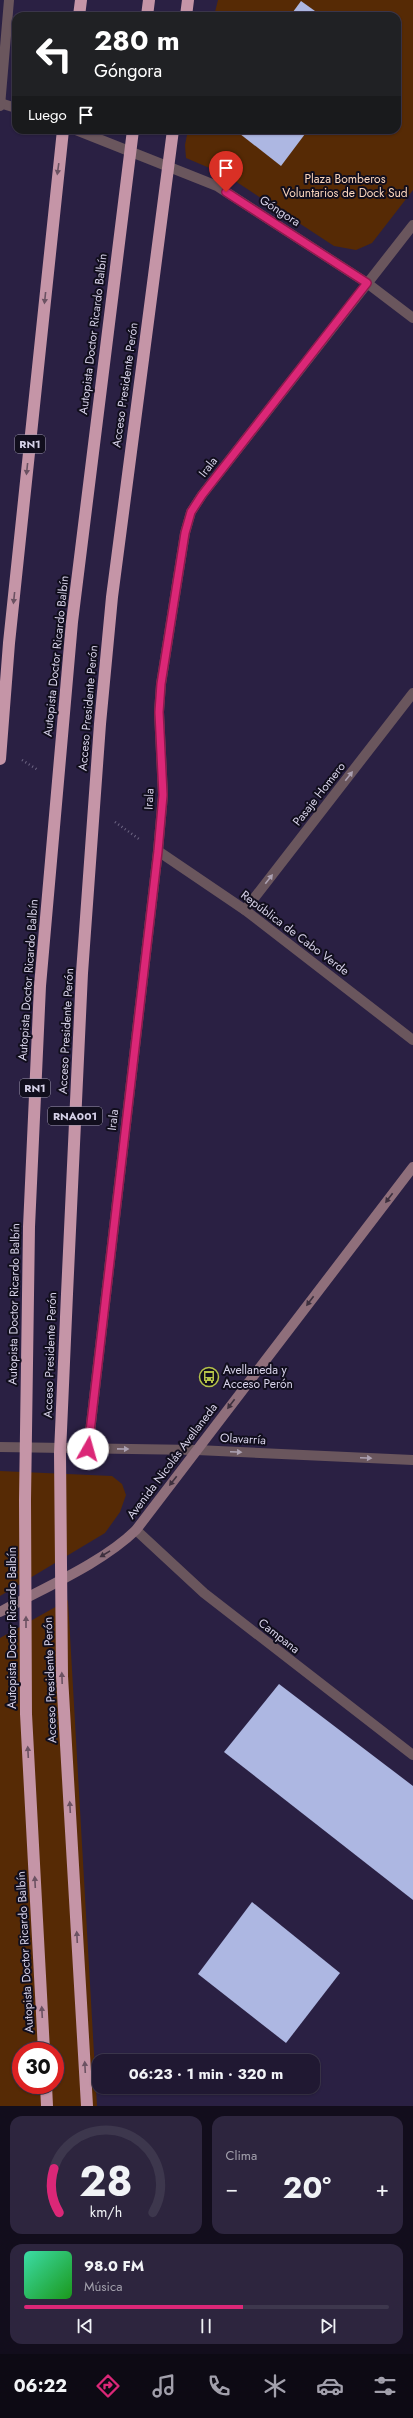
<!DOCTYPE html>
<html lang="es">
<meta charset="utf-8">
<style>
:root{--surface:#201832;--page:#2d253e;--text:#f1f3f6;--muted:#a2a0ac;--line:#3d374d;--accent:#db2777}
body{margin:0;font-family:Jost,sans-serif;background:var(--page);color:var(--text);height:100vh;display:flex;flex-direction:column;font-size:15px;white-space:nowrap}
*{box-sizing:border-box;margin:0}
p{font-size:13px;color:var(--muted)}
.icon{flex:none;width:22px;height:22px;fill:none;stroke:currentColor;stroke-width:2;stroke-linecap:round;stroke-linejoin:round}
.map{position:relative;height:2106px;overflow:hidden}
.sheet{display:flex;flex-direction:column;gap:10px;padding:10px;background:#120d1c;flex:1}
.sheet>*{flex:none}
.banner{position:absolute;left:12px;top:12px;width:389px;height:122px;border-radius:12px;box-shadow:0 1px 3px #0004,0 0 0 1px var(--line);background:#202124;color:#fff;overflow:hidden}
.speed{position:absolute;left:12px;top:2042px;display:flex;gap:8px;font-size:20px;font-weight:700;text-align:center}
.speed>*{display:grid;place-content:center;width:52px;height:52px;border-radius:50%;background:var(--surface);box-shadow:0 1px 3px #0004,0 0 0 1px var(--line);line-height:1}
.speed .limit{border:6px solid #d22;background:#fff;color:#111}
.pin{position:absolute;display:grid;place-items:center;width:34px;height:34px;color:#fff;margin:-41px -17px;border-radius:50% 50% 50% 0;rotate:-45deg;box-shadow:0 0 4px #0007}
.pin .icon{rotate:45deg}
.me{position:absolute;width:44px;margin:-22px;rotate:7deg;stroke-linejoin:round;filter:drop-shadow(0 0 3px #0008)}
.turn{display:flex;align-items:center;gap:14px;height:84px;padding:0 16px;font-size:18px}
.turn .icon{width:52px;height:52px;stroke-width:2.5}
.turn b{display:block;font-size:28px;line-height:34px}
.then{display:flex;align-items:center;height:38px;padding:0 16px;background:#0003;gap:8px;font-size:15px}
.big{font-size:30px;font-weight:700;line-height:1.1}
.sheet .card{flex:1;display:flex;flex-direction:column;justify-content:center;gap:6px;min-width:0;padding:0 14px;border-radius:12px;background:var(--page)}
.sheet .dial{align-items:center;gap:0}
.dial svg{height:104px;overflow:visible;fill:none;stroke:var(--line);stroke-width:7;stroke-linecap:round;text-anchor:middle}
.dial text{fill:var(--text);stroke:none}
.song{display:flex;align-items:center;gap:12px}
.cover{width:48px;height:48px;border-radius:6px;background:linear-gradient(135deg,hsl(160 70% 55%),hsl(120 70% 35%))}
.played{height:4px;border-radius:2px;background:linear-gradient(90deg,var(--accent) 60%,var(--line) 60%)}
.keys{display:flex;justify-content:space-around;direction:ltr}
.heat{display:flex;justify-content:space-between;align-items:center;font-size:22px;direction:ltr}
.sheet .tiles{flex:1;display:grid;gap:10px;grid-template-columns:1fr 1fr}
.card:last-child{grid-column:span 2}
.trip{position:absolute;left:92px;top:2054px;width:228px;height:40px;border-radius:12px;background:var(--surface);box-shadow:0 1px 3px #0004,0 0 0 1px var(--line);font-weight:700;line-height:40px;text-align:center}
.dock{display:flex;height:64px;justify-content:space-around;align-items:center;background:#0d0a14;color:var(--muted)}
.dock .icon{width:28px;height:28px}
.dock .selected{color:var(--accent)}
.dock b{font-size:18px;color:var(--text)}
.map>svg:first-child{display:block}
</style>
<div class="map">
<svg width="413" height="2106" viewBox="0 0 413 2106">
<rect width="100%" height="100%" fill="#2a2043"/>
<!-- green -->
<g fill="#562a05" fill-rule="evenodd">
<path d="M 218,0 L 413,0 L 413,190 L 372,243 L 356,250 L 334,246 L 226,175 L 186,158 L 185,145 L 188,130 L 397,130 L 397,16 L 214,16 Z"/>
<path d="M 0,1471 L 112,1476 L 122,1484 L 126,1495 L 120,1512 L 105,1533 L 0,1596 Z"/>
<path d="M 68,1600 L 97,2106 L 0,2106 L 0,1638 ZM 21,2051 L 55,2051 L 55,2085 L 21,2085 Z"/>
</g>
<!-- building -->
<g fill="#adb7e2">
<path d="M 301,1 L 322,16 L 290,16 Z"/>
<path d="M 235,130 L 308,130 L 281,166 Z"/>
<path d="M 279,1684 L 413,1786 L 413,1900 L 224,1752 Z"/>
<path d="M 252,1902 L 340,1973 L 286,2043 L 198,1974 Z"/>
</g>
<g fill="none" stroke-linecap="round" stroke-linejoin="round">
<!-- path -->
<g stroke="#6e6684" stroke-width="2.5" stroke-dasharray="1 3" stroke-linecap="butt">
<path d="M 22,760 L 38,770"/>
<path d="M 115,822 L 139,839"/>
</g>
<!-- minor -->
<g stroke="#6a565d" stroke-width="10">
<path d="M 0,103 L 16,108"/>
<path d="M 0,106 L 9,0"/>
<path d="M 76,130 L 217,186 L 367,283 L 413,318"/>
<path d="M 158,851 L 245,910 L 413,1040"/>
<path d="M 245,910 L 413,693"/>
<path d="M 0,1447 L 197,1450 L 413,1460"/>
<path d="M 88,1449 L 158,851 L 163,795 L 159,712 L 161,684 L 185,533 L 191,512 L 202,495 L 413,225"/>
<path d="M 136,1530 L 204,1593 L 413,1755"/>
</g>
<!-- secondary -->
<path stroke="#8f6f7b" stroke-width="10" d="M 0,1612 C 43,1588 101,1564 136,1530 L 413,1167"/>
<!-- motorway -->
<g stroke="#c595a7" stroke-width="12">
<path d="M 79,16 L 81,0"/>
<path d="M 147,16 L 149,0"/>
<path d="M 186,16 L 188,0"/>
<path d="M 46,2085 L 47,2106"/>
</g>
<!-- motorway-bridge -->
<g stroke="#c595a7" stroke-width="12">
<path d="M 0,759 L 9,643 L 63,130"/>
<path d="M 44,2051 L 26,1714 L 25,1500 L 29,1227 L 40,986 L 72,622 L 133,130"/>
<path d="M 87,2106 L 62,1676 L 60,1453 L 67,1294 L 82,973 L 100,724 L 112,597 L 173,130"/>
</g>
</g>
<!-- one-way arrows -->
<defs><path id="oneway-solid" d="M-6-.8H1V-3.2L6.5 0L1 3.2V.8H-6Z"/></defs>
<g fill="#6b5262">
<use href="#oneway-solid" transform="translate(58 169) rotate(98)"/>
<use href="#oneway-solid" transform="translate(45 298) rotate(96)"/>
<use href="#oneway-solid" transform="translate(27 469) rotate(96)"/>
<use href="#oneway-solid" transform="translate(14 598) rotate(96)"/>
<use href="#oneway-solid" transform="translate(26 1622) rotate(-90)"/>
<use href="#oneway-solid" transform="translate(62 1678) rotate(-92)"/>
<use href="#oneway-solid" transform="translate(28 1752) rotate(-93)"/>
<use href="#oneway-solid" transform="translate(70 1807) rotate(-93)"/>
<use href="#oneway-solid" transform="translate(35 1882) rotate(-93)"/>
<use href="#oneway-solid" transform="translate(77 1937) rotate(-93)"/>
<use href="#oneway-solid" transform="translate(42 2012) rotate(-93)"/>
<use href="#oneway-solid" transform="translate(85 2067) rotate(-93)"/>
</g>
<g fill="#aba0b1">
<use href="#oneway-solid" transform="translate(349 776) rotate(-52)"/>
<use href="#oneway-solid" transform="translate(269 879) rotate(-52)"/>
<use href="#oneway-solid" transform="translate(123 1449) rotate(1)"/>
<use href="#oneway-solid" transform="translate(236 1452) rotate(3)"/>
<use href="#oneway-solid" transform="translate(366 1458) rotate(3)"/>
</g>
<g fill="#3d303e">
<use href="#oneway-solid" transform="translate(389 1198) rotate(127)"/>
<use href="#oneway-solid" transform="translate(310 1301) rotate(127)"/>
<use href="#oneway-solid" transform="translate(231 1404) rotate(127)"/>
<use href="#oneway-solid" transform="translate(173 1481) rotate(128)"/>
<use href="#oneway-solid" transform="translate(105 1554) rotate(149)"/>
</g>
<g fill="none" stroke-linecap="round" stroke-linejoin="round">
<defs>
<path id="route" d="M 88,1449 L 158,851 L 163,795 L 159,712 L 161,684 L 185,533 L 191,512 L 202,495 L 367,283 L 226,192"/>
</defs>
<!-- route casing -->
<use href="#route" stroke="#8e194d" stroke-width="10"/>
<!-- route -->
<use href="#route" stroke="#db2777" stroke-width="7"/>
</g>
<!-- icons -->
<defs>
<symbol id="bus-ring" viewBox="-11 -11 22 22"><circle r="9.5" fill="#110e1d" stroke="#b5c249" stroke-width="1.5"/><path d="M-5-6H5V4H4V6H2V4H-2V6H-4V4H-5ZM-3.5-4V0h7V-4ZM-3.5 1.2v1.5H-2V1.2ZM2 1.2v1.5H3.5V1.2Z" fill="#b5c249"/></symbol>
</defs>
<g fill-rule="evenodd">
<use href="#bus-ring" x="198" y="1366" width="22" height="22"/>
</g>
<g text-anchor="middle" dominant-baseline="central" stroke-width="4" stroke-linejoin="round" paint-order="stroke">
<!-- shield labels -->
<g fill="#110e1d" stroke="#9c97ac" stroke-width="1">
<rect x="15" y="435" width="30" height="18" rx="3"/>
<rect x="20" y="1079" width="30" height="18" rx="3"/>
<rect x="48" y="1107" width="54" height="18" rx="3"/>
</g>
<g font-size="11" font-weight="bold" fill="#d7d2e9">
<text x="30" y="444">RN1</text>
<text x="35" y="1088">RN1</text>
<text x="75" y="1116">RNA001</text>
</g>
<!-- park labels -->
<g font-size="12" fill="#fbd6bd" stroke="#110e1d">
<text x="345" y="179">Plaza Bomberos<tspan x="345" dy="14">Voluntarios de Dock Sud</tspan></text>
</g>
<!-- street labels -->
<g font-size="12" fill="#d7d2e9" stroke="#110e1d">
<text transform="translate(280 211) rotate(33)">Góngora</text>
<text transform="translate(93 334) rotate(-83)">Autopista Doctor Ricardo Balbín</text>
<text transform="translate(125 385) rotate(-82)">Acceso Presidente Perón</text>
<text transform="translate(208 467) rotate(-52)">Irala</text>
<text transform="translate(56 656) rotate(-84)">Autopista Doctor Ricardo Balbín</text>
<text transform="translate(88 708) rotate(-85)">Acceso Presidente Perón</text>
<text transform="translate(319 794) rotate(-52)">Pasaje Homero</text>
<text transform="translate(149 799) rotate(-87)">Irala</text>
<text transform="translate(295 933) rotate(37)">República de Cabo Verde</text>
<text transform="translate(28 980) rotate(-86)">Autopista Doctor Ricardo Balbín</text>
<text transform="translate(66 1031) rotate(-87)">Acceso Presidente Perón</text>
<text transform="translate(113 1120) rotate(-83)">Irala</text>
<text transform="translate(14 1304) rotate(-89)">Autopista Doctor Ricardo Balbín</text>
<text transform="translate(50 1355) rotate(-88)">Acceso Presidente Perón</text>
<text transform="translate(243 1439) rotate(3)">Olavarría</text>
<text transform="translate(172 1461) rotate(-53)">Avenida Nicolás Avellaneda</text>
<text transform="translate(12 1628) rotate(-90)">Autopista Doctor Ricardo Balbín</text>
<text transform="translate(279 1636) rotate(38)">Campana</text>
<text transform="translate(50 1680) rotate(-92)">Acceso Presidente Perón</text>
<text transform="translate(25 1952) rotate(-93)">Autopista Doctor Ricardo Balbín</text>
</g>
<!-- poi labels -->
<g font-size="12" fill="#d7d2e9" stroke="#110e1d" text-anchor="start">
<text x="223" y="1370">Avellaneda y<tspan x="223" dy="14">Acceso Perón</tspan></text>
</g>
</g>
</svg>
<div class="speed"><div class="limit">30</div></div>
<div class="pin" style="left:226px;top:192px;background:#d93025"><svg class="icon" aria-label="arrive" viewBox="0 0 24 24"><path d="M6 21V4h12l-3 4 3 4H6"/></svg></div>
<svg class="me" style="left:88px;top:1449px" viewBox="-20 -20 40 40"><circle r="19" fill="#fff"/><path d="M0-13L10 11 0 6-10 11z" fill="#db2777"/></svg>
<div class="trip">06:23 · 1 min · 320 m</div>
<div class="banner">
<div class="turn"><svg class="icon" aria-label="left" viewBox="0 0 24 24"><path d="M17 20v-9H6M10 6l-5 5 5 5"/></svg><div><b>280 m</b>Góngora</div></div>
<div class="then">Luego<svg class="icon" aria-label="arrive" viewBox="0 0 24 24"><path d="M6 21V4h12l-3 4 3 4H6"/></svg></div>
</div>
</div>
<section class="sheet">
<div class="tiles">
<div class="card dial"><svg viewBox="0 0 100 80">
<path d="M14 69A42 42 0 1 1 86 69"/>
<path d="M14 69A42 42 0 0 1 10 35" stroke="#db2777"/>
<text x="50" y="56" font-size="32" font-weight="700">28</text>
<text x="50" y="72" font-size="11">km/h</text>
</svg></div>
<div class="card"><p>Clima</p>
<div class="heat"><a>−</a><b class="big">20°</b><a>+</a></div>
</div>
<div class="card">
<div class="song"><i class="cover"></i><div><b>98.0 FM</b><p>Música</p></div></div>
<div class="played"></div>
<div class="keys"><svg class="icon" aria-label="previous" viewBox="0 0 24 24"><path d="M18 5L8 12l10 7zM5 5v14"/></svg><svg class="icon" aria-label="pause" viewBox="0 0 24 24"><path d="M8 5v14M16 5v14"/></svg><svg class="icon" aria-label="next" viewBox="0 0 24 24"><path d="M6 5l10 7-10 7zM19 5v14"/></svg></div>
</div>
</div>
</section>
<nav class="dock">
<b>06:22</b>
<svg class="icon selected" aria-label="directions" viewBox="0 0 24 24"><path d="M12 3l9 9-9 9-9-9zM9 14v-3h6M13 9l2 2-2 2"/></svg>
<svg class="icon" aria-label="music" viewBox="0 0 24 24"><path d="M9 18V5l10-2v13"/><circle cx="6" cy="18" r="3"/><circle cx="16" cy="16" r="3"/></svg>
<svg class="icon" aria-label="phone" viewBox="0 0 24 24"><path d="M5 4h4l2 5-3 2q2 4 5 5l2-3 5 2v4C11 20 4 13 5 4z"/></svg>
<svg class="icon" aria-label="climate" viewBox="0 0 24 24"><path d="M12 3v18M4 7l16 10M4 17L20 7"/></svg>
<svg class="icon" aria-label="car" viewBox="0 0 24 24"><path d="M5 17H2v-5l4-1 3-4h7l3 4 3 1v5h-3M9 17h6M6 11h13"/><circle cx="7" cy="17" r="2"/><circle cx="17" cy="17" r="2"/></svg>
<svg class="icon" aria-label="filters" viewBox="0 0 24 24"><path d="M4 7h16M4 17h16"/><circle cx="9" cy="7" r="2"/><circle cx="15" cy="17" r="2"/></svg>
</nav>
